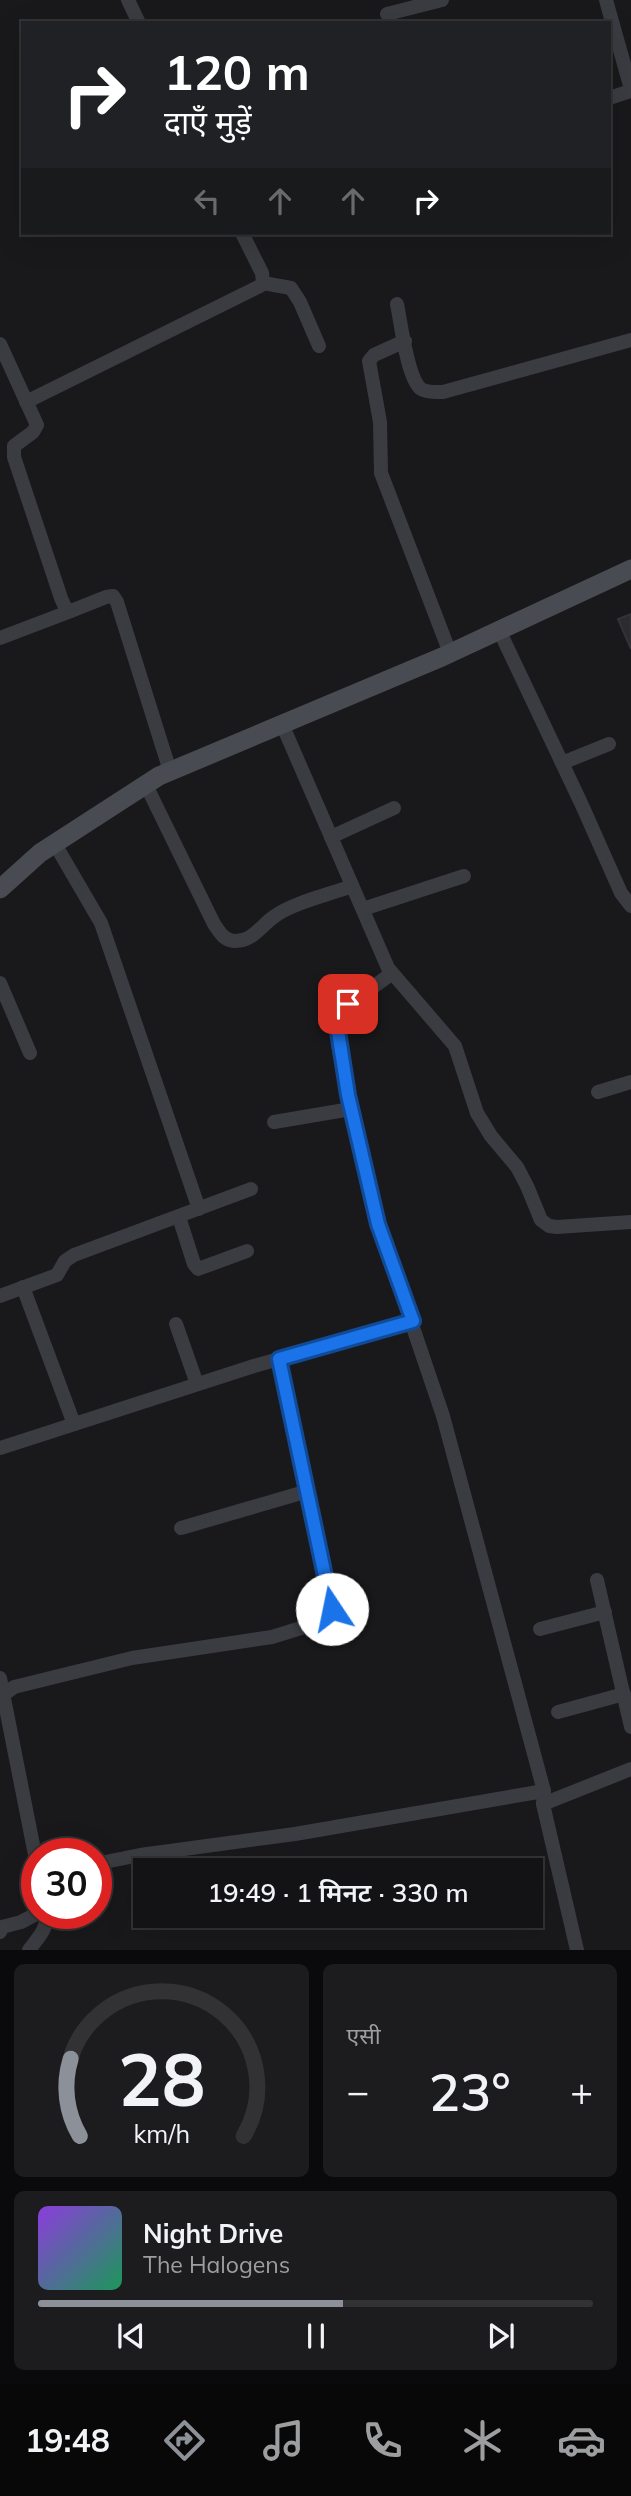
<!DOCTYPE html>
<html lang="hi">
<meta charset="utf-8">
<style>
:root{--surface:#131315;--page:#1c1c1e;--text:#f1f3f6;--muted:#9d9ea0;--line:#323234;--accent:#8c9099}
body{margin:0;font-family:Mulish,"Noto Sans Devanagari",sans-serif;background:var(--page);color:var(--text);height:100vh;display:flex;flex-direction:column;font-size:26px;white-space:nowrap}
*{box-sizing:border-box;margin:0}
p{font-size:23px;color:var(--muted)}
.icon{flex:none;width:38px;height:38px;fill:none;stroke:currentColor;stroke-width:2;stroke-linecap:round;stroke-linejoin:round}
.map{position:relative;height:1950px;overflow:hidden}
.details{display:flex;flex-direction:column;gap:14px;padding:14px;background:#0a0a0c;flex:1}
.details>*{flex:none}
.guide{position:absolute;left:21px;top:21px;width:590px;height:214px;border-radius:0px;box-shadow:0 7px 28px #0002,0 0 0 2px var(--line);background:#202124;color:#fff;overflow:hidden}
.speed{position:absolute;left:21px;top:1838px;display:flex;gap:14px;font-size:35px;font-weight:700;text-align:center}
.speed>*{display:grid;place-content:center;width:91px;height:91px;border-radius:50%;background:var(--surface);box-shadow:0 7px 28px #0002,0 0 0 2px var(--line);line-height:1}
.speed .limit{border:10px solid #d22;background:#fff;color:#111}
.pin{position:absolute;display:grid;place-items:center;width:60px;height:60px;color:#fff;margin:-30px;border-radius:14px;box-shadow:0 4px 10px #0006}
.me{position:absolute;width:77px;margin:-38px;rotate:349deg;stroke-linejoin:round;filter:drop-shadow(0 0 5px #0008)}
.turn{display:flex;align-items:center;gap:24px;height:147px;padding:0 28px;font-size:32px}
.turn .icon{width:91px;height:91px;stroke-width:2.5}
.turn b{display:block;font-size:49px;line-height:60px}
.lanes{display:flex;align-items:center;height:66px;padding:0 28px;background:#0003;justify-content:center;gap:35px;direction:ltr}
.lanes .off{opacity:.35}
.big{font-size:52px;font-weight:600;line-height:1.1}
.details .widget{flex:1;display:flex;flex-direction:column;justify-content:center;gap:10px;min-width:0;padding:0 24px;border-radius:10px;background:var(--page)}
.details .dial{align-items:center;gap:0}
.dial svg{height:182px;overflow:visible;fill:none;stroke:var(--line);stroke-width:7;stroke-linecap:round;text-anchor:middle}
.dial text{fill:var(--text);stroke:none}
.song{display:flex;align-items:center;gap:21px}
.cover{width:84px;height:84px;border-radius:10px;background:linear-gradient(135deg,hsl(270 70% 55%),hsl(150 70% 35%))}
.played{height:7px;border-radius:4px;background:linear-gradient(90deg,var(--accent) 55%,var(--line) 55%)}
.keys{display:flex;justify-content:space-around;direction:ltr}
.heat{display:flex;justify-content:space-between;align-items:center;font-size:38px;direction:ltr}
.details .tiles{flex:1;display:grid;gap:14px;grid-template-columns:1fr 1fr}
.widget:last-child{grid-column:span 2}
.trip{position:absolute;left:133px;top:1858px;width:410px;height:70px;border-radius:0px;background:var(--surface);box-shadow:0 7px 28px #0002,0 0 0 2px var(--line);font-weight:600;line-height:70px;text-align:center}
.dock{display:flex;height:112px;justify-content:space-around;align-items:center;background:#080808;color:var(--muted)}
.dock .icon{width:49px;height:49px}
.dock .current{color:var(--accent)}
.dock b{font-size:32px;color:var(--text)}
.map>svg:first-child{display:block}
</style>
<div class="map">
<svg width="631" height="1950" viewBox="0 0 631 1950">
<rect width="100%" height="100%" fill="#19191c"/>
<!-- building -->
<path fill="#2c2c30" stroke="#333338" stroke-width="2" d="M 631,614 L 631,649 L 618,619 Z"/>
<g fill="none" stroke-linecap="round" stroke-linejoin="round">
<!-- street -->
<g stroke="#3a3c41" stroke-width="14">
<path d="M 128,0 L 139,23"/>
<path d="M 606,0 L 631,89"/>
<path d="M 387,14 L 442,0"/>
<path d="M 609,98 L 631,91"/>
<path d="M 263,283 L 291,288 L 300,302 L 319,346"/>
<path d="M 397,304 C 401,323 407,378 421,389 C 428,393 436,392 443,392 L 631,340"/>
<path d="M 405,341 L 374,355 L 369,361 L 380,422 L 381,473 L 450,653"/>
<path d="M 0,344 L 37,425 L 33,432 L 14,446 L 14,457 L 61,598 L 65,607 L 71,611 L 106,597 L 113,596 L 117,602 L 170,771"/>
<path d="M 26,402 L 260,286 L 263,283 L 262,273 L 242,233"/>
<path d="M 499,630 L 581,803 L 621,893 L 631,906"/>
<path d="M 0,638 L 71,611"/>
<path d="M 282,724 L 388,968 L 455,1046 L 477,1113 L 491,1136 L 517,1167 L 527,1186 L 541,1220 L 549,1226 L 557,1227 L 631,1222"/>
<path d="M 562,763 L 609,744"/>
<path d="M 146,785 L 214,924 C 219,931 223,940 234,941 C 253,942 261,925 275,916 C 292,903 331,894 352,886"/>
<path d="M 331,837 L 394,808"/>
<path d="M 55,844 L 101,923 L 199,1209"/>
<path d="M 363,909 L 464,876"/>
<path d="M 391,974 L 343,1009 L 337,1025 L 338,1045 L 378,1224 L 443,1416 L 544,1791 L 543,1804 L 577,1950"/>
<path d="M 0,983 L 30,1053"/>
<path d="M 598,1092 L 631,1082"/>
<path d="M 274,1122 L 351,1109"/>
<path d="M 179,1217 L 194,1264 L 198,1269 L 247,1251"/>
<path d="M 23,1287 L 74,1424"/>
<path d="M 0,1296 L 57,1275 L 65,1261 L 74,1255 L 251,1189"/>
<path d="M 176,1324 L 197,1384"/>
<path d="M 0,1448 L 254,1366 L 413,1321"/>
<path d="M 181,1528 L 308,1491"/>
<path d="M 597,1580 L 631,1727"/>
<path d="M 540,1629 L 605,1612"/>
<path d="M 0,1678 L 37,1865"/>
<path d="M 0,1697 L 14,1687 L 132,1658 L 272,1637 L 330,1619 L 332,1609 L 279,1359"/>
<path d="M 558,1712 L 624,1694"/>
<path d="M 543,1804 L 631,1769"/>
<path d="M 105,1862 L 140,1855 L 295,1834 L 544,1791"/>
<path d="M 0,1932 L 2,1927 L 21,1922 L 38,1913"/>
<path d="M 29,1950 C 37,1939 49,1928 46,1913"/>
</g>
<!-- secondary -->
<path stroke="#484b51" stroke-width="19" d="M 0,889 L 40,853 L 159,776 L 442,657 L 631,569"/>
</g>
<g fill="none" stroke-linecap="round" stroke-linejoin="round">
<defs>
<path id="route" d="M 332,1609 L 279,1359 L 413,1321 L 378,1224 L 348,1095 L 337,1025 L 338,1017 L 348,1004"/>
</defs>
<!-- route casing -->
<use href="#route" stroke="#114b97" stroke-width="18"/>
<!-- route -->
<use href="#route" stroke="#1a73e8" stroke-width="12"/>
</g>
</svg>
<div class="speed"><div class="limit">30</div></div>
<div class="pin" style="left:348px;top:1004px;background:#d93025"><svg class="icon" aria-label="arrive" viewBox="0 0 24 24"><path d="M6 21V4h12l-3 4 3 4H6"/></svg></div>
<svg class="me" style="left:332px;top:1609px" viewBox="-20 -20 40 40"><circle r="19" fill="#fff"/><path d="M0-13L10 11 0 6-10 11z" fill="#1a73e8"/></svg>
<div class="trip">19:49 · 1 मिनट · 330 m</div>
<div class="guide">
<div class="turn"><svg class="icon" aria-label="right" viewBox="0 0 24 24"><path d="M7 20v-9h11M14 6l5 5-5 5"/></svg><div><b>120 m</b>दाएँ मुड़ें</div></div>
<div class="lanes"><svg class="icon off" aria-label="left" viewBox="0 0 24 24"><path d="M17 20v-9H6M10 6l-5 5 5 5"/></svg><svg class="icon off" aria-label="ahead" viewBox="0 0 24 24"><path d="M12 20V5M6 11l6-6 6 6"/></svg><svg class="icon off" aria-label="ahead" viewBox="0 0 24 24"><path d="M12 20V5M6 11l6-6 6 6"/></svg><svg class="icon" aria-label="right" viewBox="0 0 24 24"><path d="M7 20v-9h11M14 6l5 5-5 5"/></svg></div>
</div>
</div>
<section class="details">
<div class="tiles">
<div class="widget dial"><svg viewBox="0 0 100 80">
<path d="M14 69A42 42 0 1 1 86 69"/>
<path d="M14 69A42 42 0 0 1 10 35" stroke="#8c9099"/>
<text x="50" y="56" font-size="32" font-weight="700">28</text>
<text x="50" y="72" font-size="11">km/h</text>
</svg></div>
<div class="widget"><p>एसी</p>
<div class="heat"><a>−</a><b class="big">23°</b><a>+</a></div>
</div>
<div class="widget">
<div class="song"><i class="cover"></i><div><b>Night Drive</b><p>The Halogens</p></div></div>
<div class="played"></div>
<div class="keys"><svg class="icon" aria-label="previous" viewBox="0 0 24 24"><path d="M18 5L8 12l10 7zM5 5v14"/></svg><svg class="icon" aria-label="pause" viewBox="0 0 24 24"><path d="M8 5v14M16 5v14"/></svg><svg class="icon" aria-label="next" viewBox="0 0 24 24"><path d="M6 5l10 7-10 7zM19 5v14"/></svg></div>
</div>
</div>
</section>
<nav class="dock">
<b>19:48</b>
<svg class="icon current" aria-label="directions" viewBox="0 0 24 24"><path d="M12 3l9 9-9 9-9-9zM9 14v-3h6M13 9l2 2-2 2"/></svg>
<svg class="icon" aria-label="music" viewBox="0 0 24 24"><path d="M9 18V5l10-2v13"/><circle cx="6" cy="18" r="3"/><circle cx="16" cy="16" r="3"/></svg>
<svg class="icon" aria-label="phone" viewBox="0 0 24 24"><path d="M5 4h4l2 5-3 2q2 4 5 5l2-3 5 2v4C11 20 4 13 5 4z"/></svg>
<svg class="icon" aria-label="climate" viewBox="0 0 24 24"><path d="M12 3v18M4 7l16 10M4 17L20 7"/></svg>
<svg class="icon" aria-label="car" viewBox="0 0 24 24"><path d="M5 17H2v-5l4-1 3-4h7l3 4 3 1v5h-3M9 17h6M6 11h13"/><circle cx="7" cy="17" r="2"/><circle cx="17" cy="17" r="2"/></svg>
</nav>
